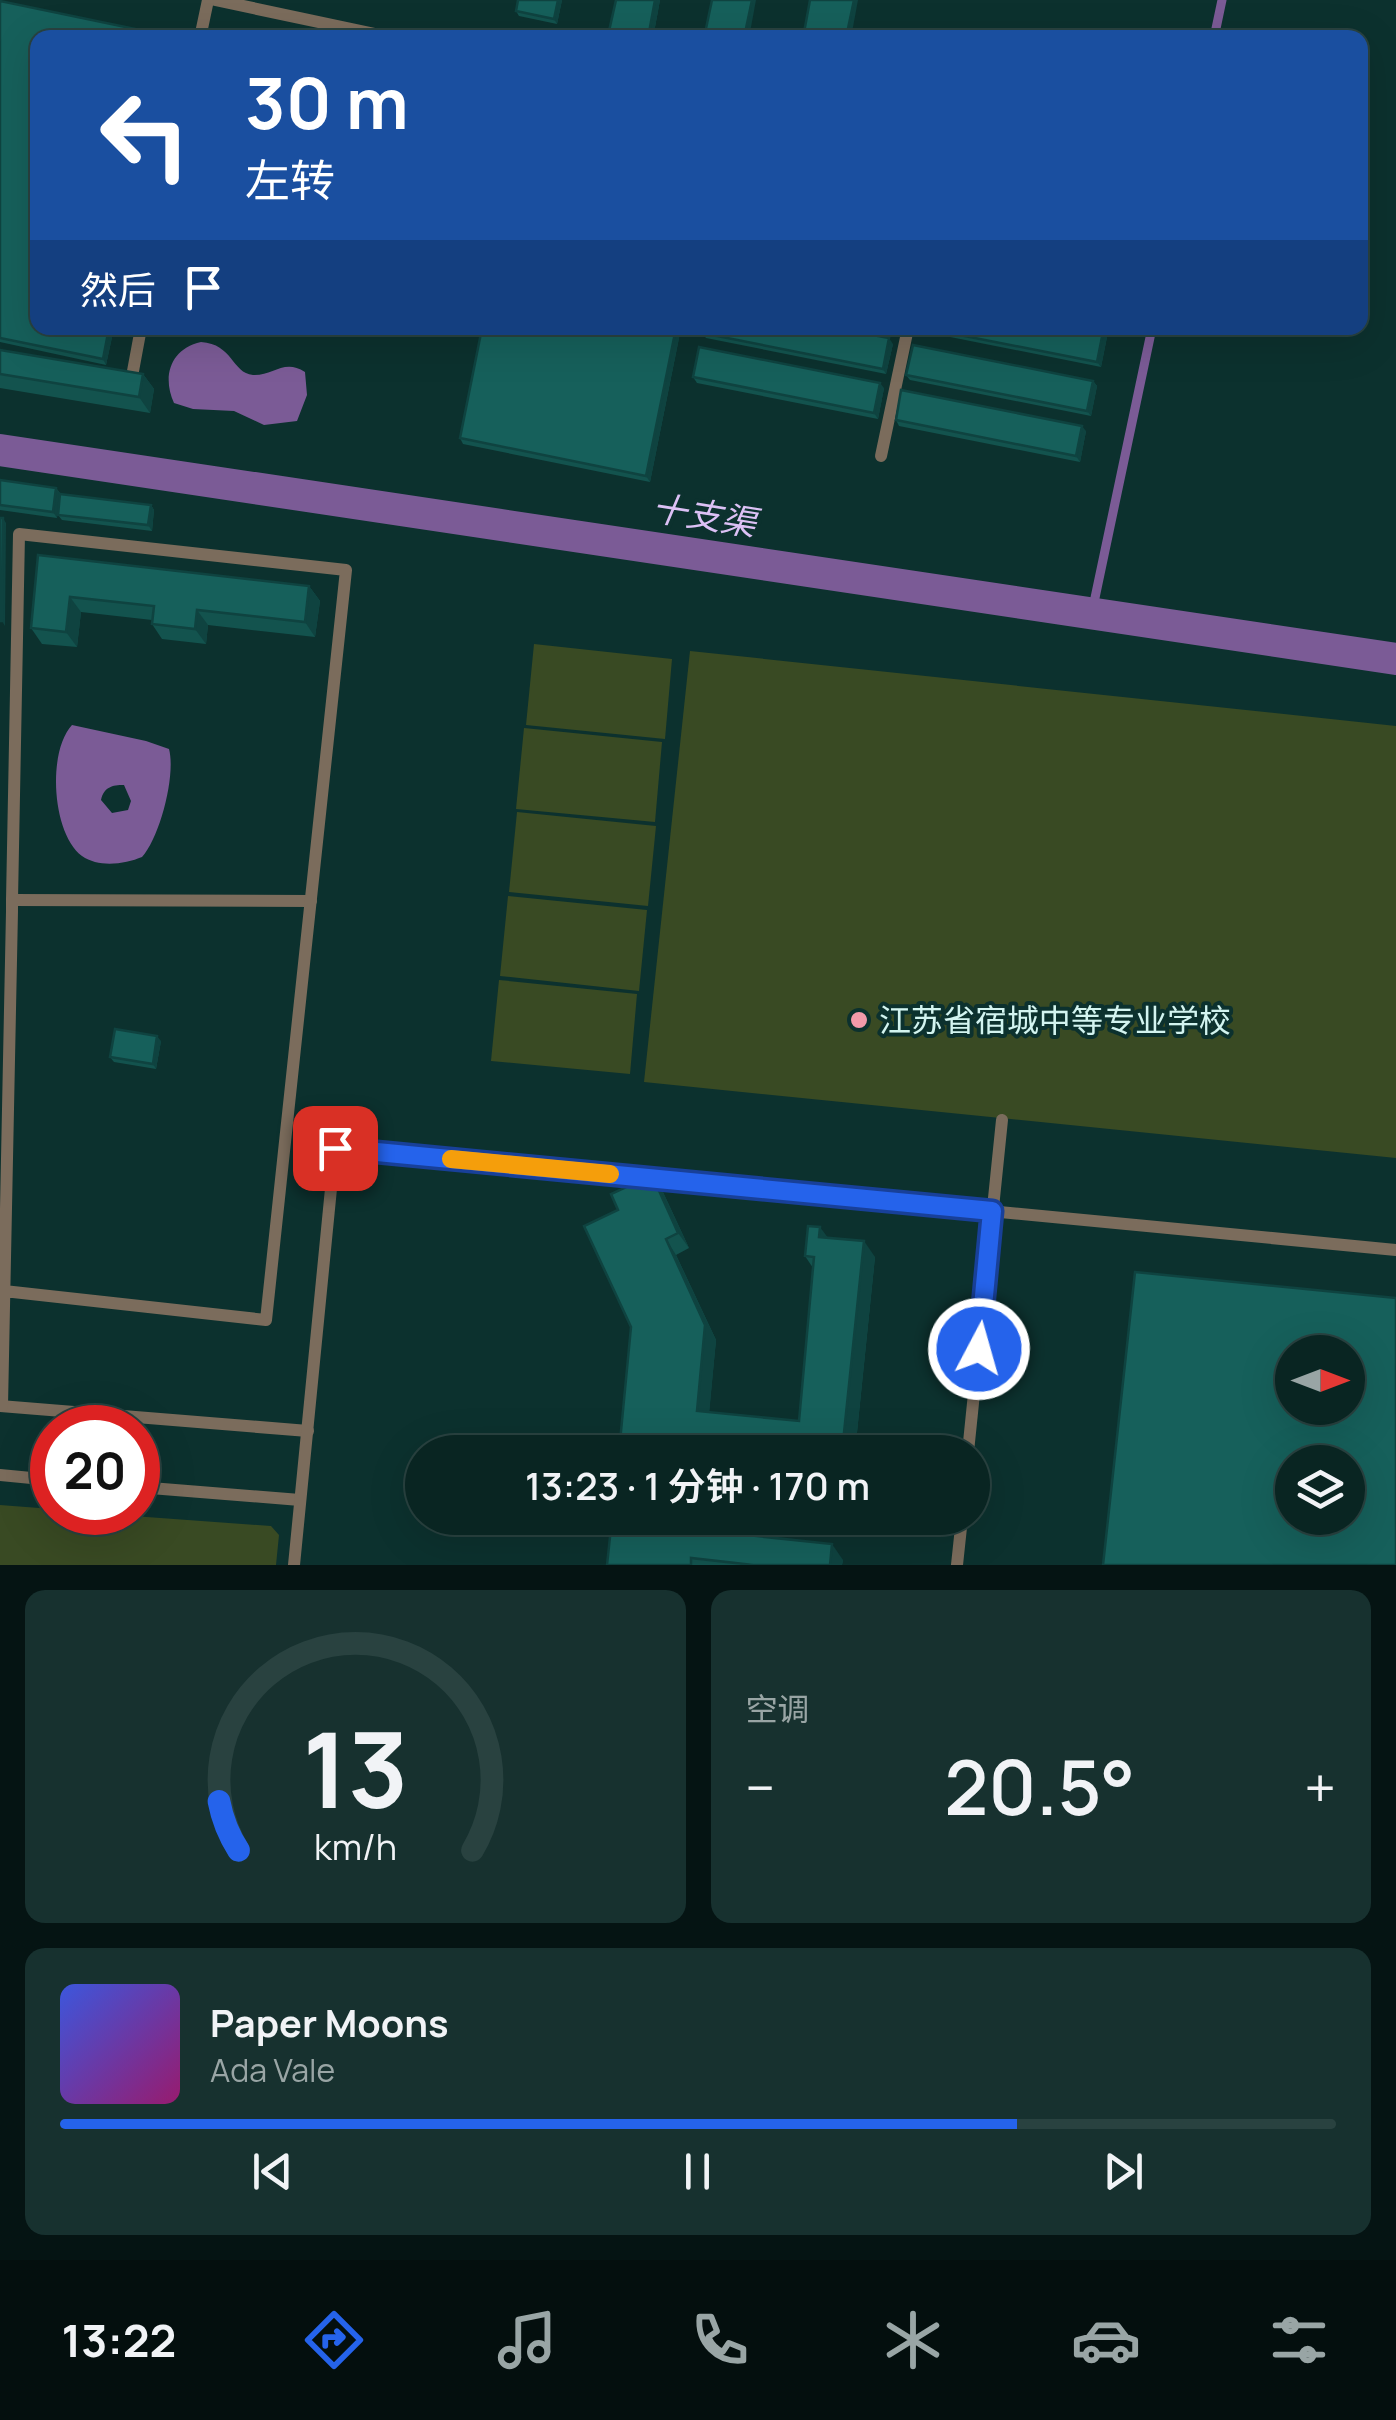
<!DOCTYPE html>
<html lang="zh">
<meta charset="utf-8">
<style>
:root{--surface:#092522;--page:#17312f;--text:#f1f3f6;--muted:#99a5a5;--line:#294240;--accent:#2563eb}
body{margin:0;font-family:Manrope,"Noto Sans SC",sans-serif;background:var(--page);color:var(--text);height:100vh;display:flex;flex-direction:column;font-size:38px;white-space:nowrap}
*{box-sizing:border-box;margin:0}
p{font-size:32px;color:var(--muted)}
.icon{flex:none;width:55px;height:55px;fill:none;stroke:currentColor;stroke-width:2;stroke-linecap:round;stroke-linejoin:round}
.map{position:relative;height:1565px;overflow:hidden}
.sheet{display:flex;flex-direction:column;gap:25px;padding:25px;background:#051413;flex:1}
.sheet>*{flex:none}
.guide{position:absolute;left:30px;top:30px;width:1338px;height:305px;border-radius:20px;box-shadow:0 10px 40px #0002,0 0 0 2px var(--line);background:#1a4fa0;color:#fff;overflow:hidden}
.needle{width:65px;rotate:90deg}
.controls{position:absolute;left:1275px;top:1335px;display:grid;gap:20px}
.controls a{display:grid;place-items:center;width:90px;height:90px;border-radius:50%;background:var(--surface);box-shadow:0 10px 40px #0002,0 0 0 2px var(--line);font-size:50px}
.speed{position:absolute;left:30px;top:1405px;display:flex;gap:20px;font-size:50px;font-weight:700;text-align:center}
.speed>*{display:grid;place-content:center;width:130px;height:130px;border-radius:50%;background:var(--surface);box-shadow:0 10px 40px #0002,0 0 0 2px var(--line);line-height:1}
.speed .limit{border:15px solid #d22;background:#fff;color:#111}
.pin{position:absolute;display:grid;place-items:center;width:85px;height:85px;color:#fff;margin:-42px;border-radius:20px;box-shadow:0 5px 15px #0006}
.me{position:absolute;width:110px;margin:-55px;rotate:6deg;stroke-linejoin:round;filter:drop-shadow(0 0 8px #0008)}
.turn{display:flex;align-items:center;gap:35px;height:210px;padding:0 50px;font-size:45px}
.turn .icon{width:130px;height:130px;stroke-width:2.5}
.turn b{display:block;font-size:70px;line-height:85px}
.then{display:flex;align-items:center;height:95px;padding:0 50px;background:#0003;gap:20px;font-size:38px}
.big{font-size:75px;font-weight:600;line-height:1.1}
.sheet .widget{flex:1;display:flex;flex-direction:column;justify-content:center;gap:15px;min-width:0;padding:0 35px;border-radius:20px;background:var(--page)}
.sheet .dial{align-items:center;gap:0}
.dial svg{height:260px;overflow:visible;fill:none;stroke:var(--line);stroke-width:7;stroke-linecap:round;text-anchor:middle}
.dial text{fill:var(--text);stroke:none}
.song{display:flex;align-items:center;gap:30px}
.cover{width:120px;height:120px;border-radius:15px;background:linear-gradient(135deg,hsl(230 70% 55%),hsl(320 70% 35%))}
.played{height:10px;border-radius:5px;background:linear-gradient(90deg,var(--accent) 75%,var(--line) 75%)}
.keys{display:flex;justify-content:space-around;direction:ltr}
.heat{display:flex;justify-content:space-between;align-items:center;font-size:55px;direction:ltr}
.sheet .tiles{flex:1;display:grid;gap:25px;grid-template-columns:1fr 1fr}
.widget:last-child{grid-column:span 2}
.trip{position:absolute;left:405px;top:1435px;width:585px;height:100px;border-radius:50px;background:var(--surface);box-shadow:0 10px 40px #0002,0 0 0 2px var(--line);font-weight:600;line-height:100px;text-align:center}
.dock{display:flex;height:160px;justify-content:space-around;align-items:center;background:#040f0e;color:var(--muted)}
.dock .icon{width:70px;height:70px}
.dock .on{color:var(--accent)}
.dock b{font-size:45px;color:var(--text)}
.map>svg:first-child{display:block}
</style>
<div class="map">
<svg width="1396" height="1565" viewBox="0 0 1396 1565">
<rect width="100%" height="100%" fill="#0c312e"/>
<!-- green -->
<g fill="#394a23">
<path d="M 534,644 L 672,659 L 665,739 L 526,725 Z"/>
<path d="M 690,651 L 1396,726 L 1396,1158 L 644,1082 Z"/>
<path d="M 524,728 L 662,742 L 655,822 L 516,809 Z"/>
<path d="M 517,812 L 656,826 L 648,906 L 509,892 Z"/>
<path d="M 508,896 L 647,910 L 639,991 L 500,976 Z"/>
<path d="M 499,980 L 637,994 L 630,1074 L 491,1061 Z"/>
<path d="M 0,1505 L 52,1509 L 52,1512 L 92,1513 L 271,1526 L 279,1535 L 276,1565 L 0,1565 Z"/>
</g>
<!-- water -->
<g fill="#7b5b96" fill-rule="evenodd">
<path d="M 201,342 C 233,344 232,373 253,375 C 273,376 284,358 305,372 L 307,395 L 297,421 L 264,425 L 234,411 L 193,409 L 174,403 C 162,377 170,349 201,342 Z"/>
<path d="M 72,725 L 146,741 L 169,749 C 176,775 160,837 142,857 C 125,864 99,868 82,856 C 52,834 47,752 72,725 ZM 124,785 L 131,801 L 128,810 L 112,813 L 101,800 C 104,787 112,785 124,785 Z"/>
</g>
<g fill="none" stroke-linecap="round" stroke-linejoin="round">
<!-- stream -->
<g stroke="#7b5b96" stroke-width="9">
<path d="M 1214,38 L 1222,0"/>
<path d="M 1092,612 L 1152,328"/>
</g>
<!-- canal -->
<path stroke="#7b5b96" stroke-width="32" d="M 0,450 L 1396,659"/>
<!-- lane -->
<g stroke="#7b6c5c" stroke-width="12">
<path d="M 215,0 L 394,38"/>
<path d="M 200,38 L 208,0"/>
<path d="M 133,371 L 141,328"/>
<path d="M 881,456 L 908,328"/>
<path d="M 12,900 L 311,901"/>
<path d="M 0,1406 L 308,1431"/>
<path d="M 2,1406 L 12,911 L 12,900 L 19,534 L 346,570 L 266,1320 L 4,1291"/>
<path d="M 968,1452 L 1002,1120"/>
<path d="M 0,1475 L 52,1480"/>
<path d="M 138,1487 L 300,1500"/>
<path d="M 294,1565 L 335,1148 L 1396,1250"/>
<path d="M 957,1565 L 962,1518"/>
</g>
</g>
<!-- wall -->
<g fill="#13534e">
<path d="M 562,0 L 557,24 L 519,16 L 516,11 Z"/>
<path d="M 616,0 L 660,0 L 653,38 L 613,36 L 609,31 Z"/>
<path d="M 0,1 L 170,38 L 38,38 L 114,328 L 106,365 L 0,342 Z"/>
<path d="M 482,328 L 681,328 L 650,482 L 463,444 L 460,438 Z"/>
<path d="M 917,328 L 1081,328 L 1103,332 L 1107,337 L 1101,367 L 920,331 Z"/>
<path d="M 702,333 L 893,344 L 886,374 L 706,338 Z"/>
<path d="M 0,350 L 143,374 L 154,389 L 150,413 L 0,388 Z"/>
<path d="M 906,375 L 1093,381 L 1097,386 L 1091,416 L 910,380 Z"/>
<path d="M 693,377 L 884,388 L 878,419 L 697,383 Z"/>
<path d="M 896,420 L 1086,431 L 1080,462 L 899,426 Z"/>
<path d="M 0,480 L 56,488 L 60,493 L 57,518 L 0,510 Z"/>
<path d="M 151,505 L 154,510 L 152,531 L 62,520 L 58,515 Z"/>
<path d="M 38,555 L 309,586 L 320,601 L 315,637 L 208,625 L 206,644 L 162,639 L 152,624 L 152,620 L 81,612 L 77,647 L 42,644 L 31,628 Z"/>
<path d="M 161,1041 L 156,1069 L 114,1062 L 110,1057 Z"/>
<path d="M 662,1190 L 689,1248 L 676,1255 L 716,1340 L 709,1412 L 799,1421 L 813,1268 L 805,1256 L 828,1238 L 875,1257 L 855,1452 L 619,1452 Z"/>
<path d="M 612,1518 L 712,1518 L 711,1532 L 843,1560 L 842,1565 L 607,1565 Z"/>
</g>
<!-- shaded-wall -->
<g fill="#0f4340">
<path d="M 558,0 L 562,0 L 557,24 L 554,19 Z"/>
<path d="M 655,0 L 660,0 L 653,38 L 648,38 Z"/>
<path d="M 752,0 L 756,0 L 749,38 L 744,38 Z"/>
<path d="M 854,0 L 858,0 L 851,38 L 846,38 Z"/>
<path d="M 109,328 L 114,328 L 106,365 L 103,359 Z"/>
<path d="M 676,328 L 681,328 L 650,482 L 646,476 Z"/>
<path d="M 1103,332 L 1107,337 L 1101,367 L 1097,362 Z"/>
<path d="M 889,338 L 893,344 L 886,374 L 883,369 Z"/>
<path d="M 143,374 L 154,389 L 150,413 L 139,397 Z"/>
<path d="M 1093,381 L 1097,386 L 1091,416 L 1087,411 Z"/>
<path d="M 880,383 L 884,388 L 878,419 L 874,413 Z"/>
<path d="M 1082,426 L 1086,431 L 1080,462 L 1076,456 Z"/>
<path d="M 56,488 L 60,493 L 57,518 L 53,512 Z"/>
<path d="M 151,505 L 154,510 L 152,531 L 148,525 Z"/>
<path d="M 3,518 L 6,523 L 5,626 L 2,621 Z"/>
<path d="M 309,586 L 320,601 L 315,637 L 305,622 Z"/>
<path d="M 70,597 L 81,612 L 77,647 L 66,632 Z"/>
<path d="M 197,610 L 208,625 L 206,644 L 195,629 Z"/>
<path d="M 157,1036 L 161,1041 L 156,1069 L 153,1064 Z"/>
<path d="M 652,1175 L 662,1190 L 689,1248 L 678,1233 Z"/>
<path d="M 820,1227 L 831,1242 L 819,1237 Z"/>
<path d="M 666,1239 L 676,1255 L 716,1340 L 708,1426 L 697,1411 Z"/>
<path d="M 864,1241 L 875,1257 L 855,1452 L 842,1452 Z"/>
<path d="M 700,1518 L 712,1518 L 709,1546 L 699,1530 Z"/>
<path d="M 832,1544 L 843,1560 L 842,1565 L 830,1565 Z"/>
</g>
<!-- building -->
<g fill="#16605b" stroke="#0f4340" stroke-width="2.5" fill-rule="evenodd">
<path d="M 518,0 L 558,0 L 554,19 L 516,11 Z"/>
<path d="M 616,0 L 655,0 L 648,38 L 609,31 Z"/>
<path d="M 712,0 L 752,0 L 744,38 L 704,38 Z"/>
<path d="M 810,0 L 854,0 L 846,38 L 803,38 Z"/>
<path d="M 0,1 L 169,36 L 169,38 L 38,38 L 38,328 L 109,328 L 103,359 L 0,338 Z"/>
<path d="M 482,328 L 676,328 L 646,476 L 460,438 Z"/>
<path d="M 703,328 L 835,328 L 889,338 L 883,369 L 702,333 Z"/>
<path d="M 924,328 L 1081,328 L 1103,332 L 1097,362 Z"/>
<path d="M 913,345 L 1093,381 L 1087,411 L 906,375 Z"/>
<path d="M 699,347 L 880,383 L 874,413 L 693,377 Z"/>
<path d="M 0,350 L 143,374 L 139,397 L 0,374 Z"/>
<path d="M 901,390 L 1082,426 L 1076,456 L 896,420 Z"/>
<path d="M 0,480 L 56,488 L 53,512 L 0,505 Z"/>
<path d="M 60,494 L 151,505 L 148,525 L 58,515 Z"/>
<path d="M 0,518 L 3,518 L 2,621 L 0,621 Z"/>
<path d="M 38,555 L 309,586 L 305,622 L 197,610 L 195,629 L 152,624 L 154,606 L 70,597 L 66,632 L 31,628 Z"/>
<path d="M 115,1029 L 157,1036 L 153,1064 L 110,1057 Z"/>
<path d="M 652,1175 L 678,1233 L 666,1239 L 705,1325 L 697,1411 L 799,1421 L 814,1257 L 805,1256 L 808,1226 L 820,1227 L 819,1237 L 864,1241 L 842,1452 L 783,1452 L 707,1445 L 706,1452 L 619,1452 L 631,1327 L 584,1226 L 618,1210 L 611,1194 Z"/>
<path d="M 1135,1272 L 1396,1298 L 1396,1565 L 1103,1565 ZM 1292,1352 L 1348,1352 L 1348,1408 L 1292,1408 ZM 1292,1462 L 1348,1462 L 1348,1518 L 1292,1518 Z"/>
<path d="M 612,1518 L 700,1518 L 699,1530 L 832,1544 L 830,1565 L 753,1565 L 691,1558 L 691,1565 L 607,1565 Z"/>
</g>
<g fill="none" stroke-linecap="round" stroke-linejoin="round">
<defs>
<path id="route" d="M 335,1148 L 992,1211 L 979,1349"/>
</defs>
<!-- route casing -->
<use href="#route" stroke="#184099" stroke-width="25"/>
<!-- route -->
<use href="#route" stroke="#2563eb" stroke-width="18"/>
<!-- slow -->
<path stroke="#f59e0b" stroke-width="18" d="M 451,1159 L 610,1174"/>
</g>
<!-- markers -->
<circle fill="#f39aaa" stroke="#0c312e" stroke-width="4" cx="859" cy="1020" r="10"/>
<g text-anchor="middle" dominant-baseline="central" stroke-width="8" stroke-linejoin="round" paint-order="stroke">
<!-- poi labels -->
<g font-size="32" fill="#d3f4f0" stroke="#0c312e" text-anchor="start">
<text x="879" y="1020">江苏省宿城中等专业学校</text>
</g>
<!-- water labels -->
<g font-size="35" font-style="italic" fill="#dcc1f5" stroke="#0c312e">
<text transform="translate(704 515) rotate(9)">十支渠</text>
</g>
</g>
</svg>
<div class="controls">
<a><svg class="needle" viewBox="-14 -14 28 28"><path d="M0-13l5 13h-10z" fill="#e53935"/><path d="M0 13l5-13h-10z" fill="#99a5a5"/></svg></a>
<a><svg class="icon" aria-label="layers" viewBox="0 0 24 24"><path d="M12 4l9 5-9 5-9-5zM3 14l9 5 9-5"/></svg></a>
</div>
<div class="speed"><div class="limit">20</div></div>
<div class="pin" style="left:335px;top:1148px;background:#d93025"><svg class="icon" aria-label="arrive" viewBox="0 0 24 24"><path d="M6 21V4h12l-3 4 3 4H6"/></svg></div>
<svg class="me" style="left:979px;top:1349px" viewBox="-20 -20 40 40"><circle r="17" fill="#2563eb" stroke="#fff" stroke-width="3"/><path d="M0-11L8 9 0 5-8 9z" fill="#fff"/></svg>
<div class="trip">13:23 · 1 分钟 · 170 m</div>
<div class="guide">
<div class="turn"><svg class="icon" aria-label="left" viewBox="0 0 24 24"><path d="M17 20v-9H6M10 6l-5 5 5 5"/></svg><div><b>30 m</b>左转</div></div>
<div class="then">然后<svg class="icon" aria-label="arrive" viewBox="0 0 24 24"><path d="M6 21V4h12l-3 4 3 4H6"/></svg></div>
</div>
</div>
<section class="sheet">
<div class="tiles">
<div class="widget dial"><svg viewBox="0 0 100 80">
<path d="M14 69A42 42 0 1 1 86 69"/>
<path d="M14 69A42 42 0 0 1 8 54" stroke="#2563eb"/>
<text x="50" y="56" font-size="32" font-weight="700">13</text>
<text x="50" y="72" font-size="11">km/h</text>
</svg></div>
<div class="widget"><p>空调</p>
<div class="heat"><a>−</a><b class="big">20.5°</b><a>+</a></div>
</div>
<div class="widget">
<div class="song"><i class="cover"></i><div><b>Paper Moons</b><p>Ada Vale</p></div></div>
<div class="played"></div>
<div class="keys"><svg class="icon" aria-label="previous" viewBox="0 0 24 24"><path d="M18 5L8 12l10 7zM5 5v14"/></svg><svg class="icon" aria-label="pause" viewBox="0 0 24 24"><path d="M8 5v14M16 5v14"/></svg><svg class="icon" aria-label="next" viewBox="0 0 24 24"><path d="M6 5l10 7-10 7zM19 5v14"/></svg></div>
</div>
</div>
</section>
<nav class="dock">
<b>13:22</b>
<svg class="icon on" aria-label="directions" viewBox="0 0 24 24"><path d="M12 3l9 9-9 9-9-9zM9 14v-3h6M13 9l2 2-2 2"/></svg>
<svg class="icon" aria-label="music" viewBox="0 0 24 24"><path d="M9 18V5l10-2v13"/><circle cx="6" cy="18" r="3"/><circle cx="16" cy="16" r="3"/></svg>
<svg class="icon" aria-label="phone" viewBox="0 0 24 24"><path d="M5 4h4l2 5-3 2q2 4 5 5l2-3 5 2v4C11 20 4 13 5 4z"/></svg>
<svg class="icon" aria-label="climate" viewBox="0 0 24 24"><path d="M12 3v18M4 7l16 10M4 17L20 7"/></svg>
<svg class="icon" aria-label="car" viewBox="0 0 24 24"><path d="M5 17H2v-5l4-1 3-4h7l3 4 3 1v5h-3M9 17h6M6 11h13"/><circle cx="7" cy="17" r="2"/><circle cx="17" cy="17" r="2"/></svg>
<svg class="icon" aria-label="filters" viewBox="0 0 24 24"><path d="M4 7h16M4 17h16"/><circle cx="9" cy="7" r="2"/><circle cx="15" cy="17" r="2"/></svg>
</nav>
